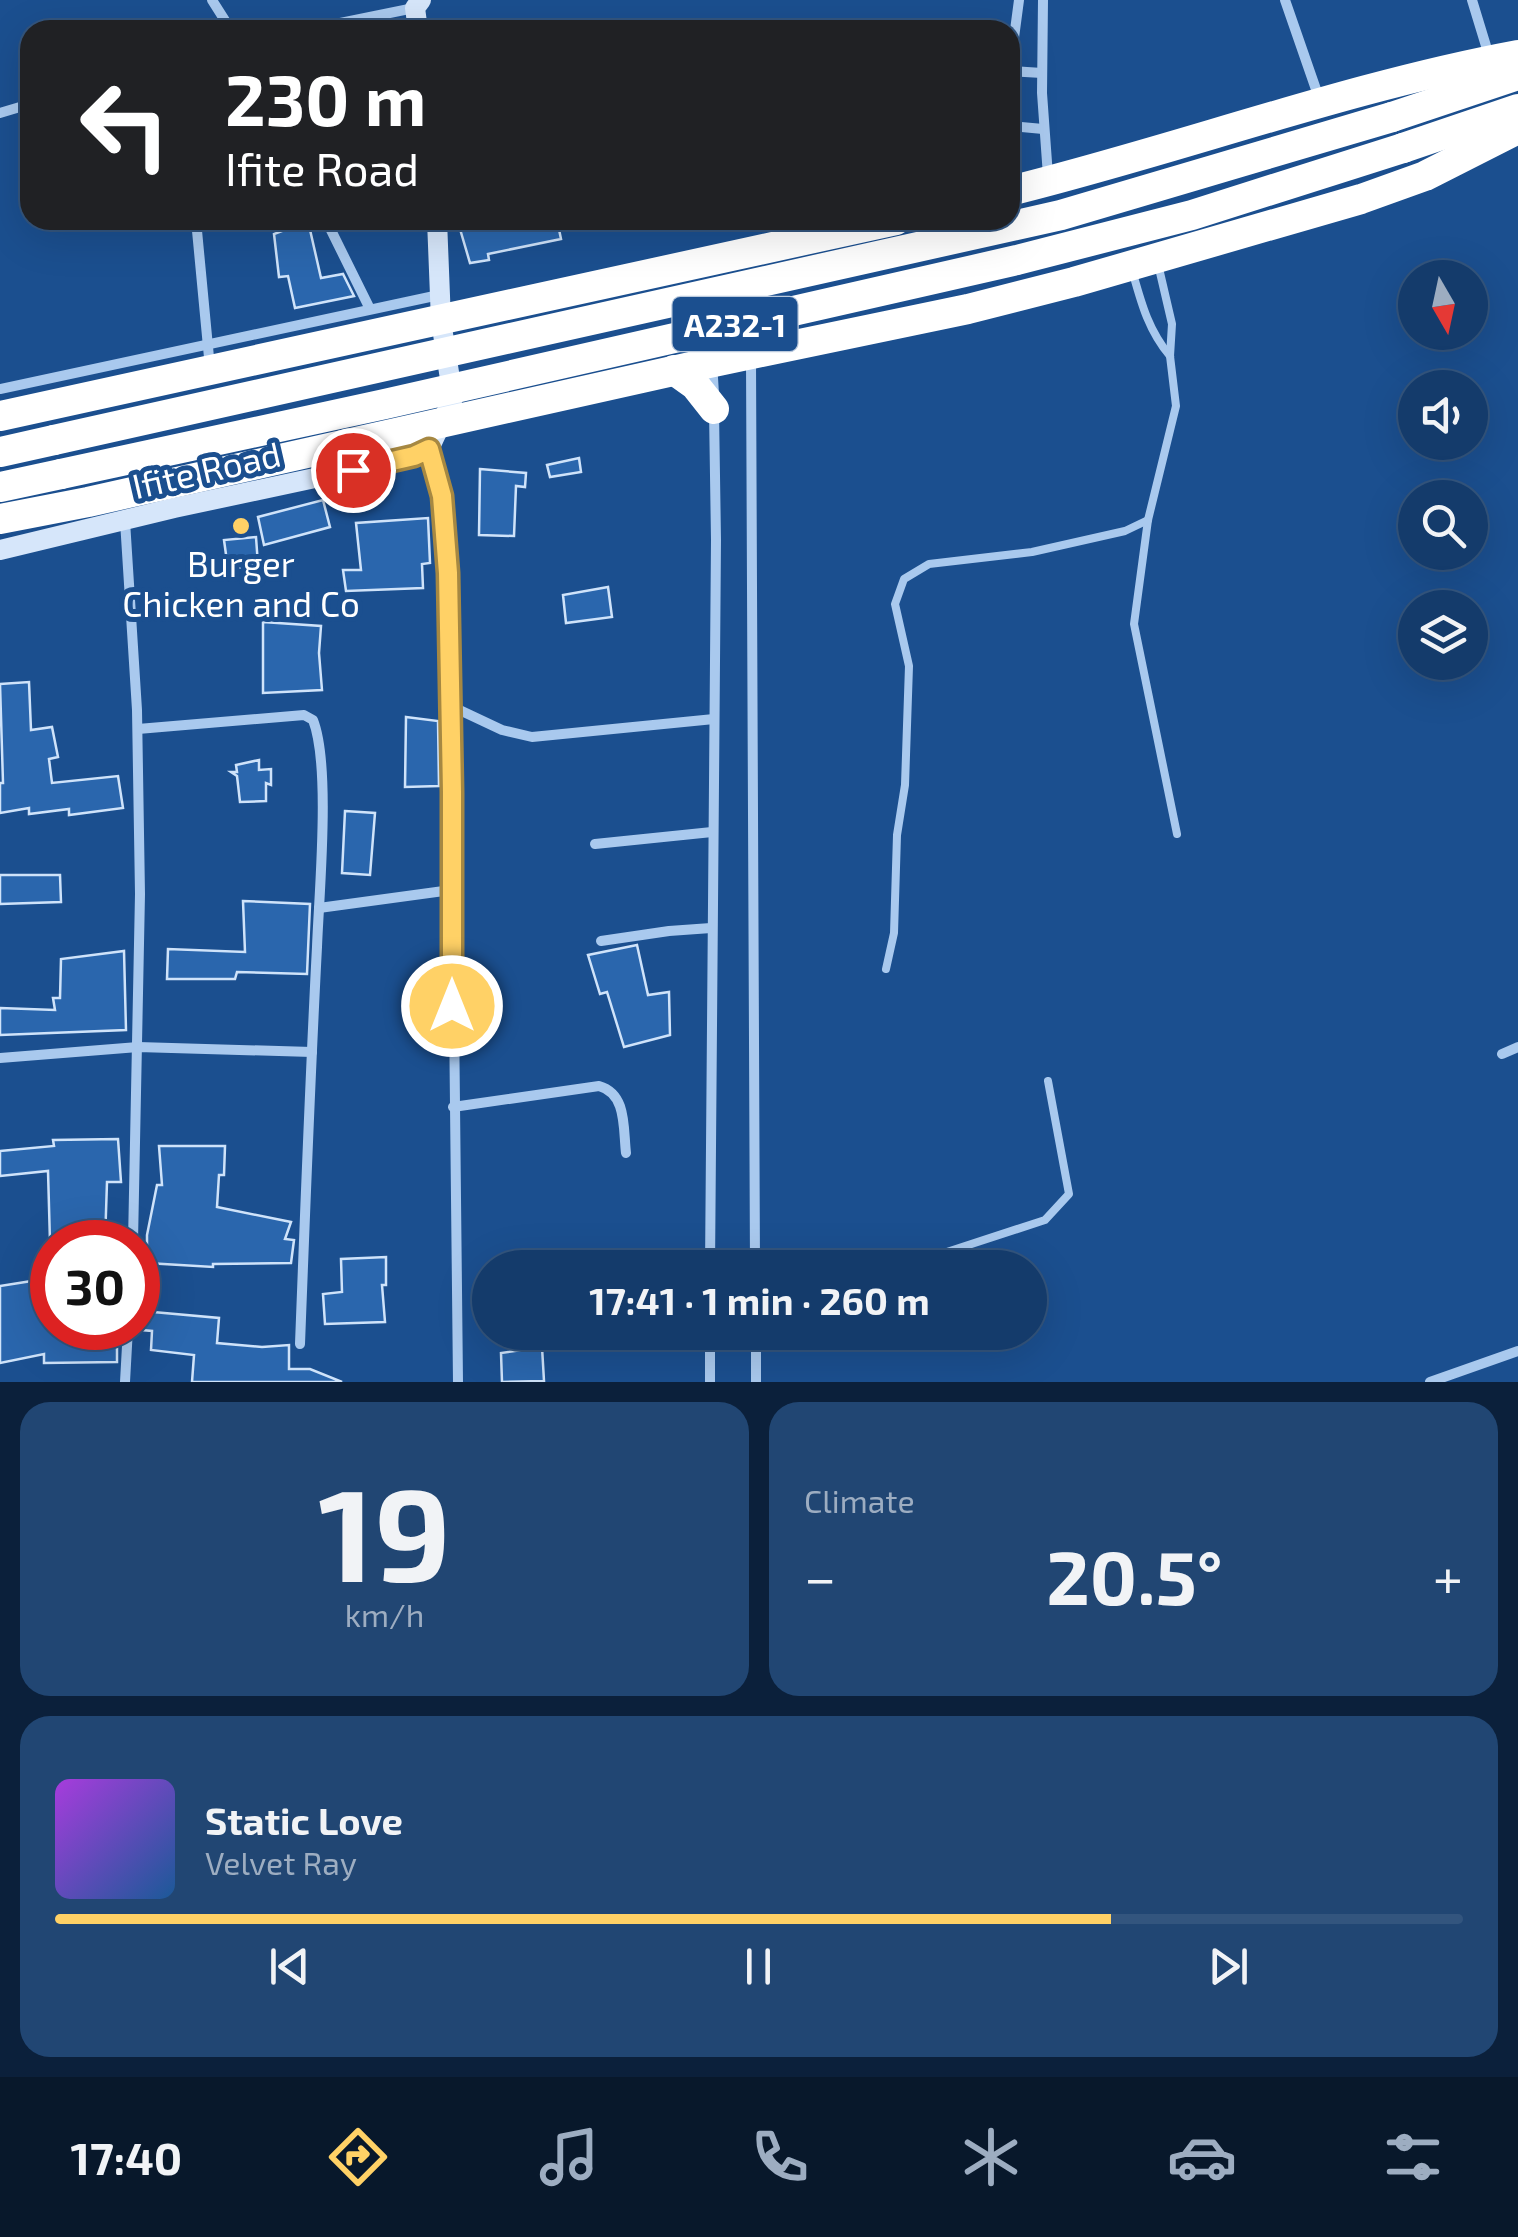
<!DOCTYPE html>
<meta charset="utf-8">
<style>
:root{--surface:#143b6b;--page:#214673;--text:#f1f3f6;--muted:#9dadc1;--line:#33557e;--accent:#ffd166}
body{margin:0;font-family:"Exo 2",sans-serif;background:var(--page);color:var(--text);height:100vh;display:flex;flex-direction:column;font-size:38px;white-space:nowrap}
*{box-sizing:border-box;margin:0}
p{font-size:32px;color:var(--muted)}
.icon{flex:none;width:55px;height:55px;fill:none;stroke:currentColor;stroke-width:2;stroke-linecap:round;stroke-linejoin:round}
.map{position:relative;height:1382px;overflow:hidden}
.sheet{display:flex;flex-direction:column;gap:20px;padding:20px;background:#0b203b;flex:1}
.sheet>*{flex:none}
.banner{position:absolute;left:20px;top:20px;width:1000px;height:210px;border-radius:30px;box-shadow:0 10px 40px #0002,0 0 0 2px var(--line);background:#202124;color:#fff;overflow:hidden}
.needle{width:65px;rotate:171deg}
.fabs{position:absolute;left:1398px;top:260px;display:grid;gap:20px}
.fabs a{display:grid;place-items:center;width:90px;height:90px;border-radius:50%;background:var(--surface);box-shadow:0 10px 40px #0002,0 0 0 2px var(--line);font-size:50px}
.speed{position:absolute;left:30px;top:1220px;display:flex;gap:20px;font-size:50px;font-weight:700;text-align:center}
.speed>*{display:grid;place-content:center;width:130px;height:130px;border-radius:50%;background:var(--surface);box-shadow:0 10px 40px #0002,0 0 0 2px var(--line);line-height:1}
.speed .limit{border:15px solid #d22;background:#fff;color:#111}
.pin{position:absolute;display:grid;place-items:center;width:85px;height:85px;color:#fff;margin:-42px;border:5px solid #fff;border-radius:50%;box-shadow:0 2px 10px #0007}
.me{position:absolute;width:110px;margin:-55px;rotate:0deg;stroke-linejoin:round;filter:drop-shadow(0 0 8px #0008)}
.turn{display:flex;align-items:center;gap:35px;height:210px;padding:0 40px;font-size:45px}
.turn .icon{width:130px;height:130px;stroke-width:2.5}
.turn b{display:block;font-size:70px;line-height:85px}
.big{font-size:75px;font-weight:700;line-height:1.1}
.sheet .card{flex:1;display:flex;flex-direction:column;justify-content:center;gap:15px;min-width:0;padding:0 35px;border-radius:30px;background:var(--page)}
.sheet .dial{align-items:center;gap:0}
.dial b{font-size:130px;line-height:1}
.song{display:flex;align-items:center;gap:30px}
.cover{width:120px;height:120px;border-radius:15px;background:linear-gradient(135deg,hsl(280 70% 55%),hsl(210 70% 35%))}
.played{height:10px;border-radius:5px;background:linear-gradient(90deg,var(--accent) 75%,var(--line) 75%)}
.keys{display:flex;justify-content:space-around;direction:ltr}
.heat{display:flex;justify-content:space-between;align-items:center;font-size:55px;direction:ltr}
.sheet .tiles{flex:1;display:grid;gap:20px;grid-template-columns:1fr 1fr}
.card:last-child{grid-column:span 2}
.trip{position:absolute;left:472px;top:1250px;width:575px;height:100px;border-radius:50px;background:var(--surface);box-shadow:0 10px 40px #0002,0 0 0 2px var(--line);font-weight:700;line-height:100px;text-align:center}
.tab-bar{display:flex;height:160px;justify-content:space-around;align-items:center;background:#08182b;color:var(--muted)}
.tab-bar .icon{width:70px;height:70px}
.tab-bar .active{color:var(--accent)}
.tab-bar b{font-size:45px;color:var(--text)}
.map>svg:first-child{display:block}
</style>
<div class="map">
<svg width="1518" height="1382" viewBox="0 0 1518 1382">
<rect width="100%" height="100%" fill="#1b4f8f"/>
<!-- building -->
<g fill="#2a66ad" stroke="#cfe3fa" stroke-width="2.5">
<path d="M 545,220 L 557,220 L 561,239 L 488,254 L 489,260 L 470,263 L 460,229 L 483,223 L 484,228 Z"/>
<path d="M 308,221 L 321,278 L 343,274 L 354,296 L 295,308 L 288,276 L 279,277 L 274,234 Z"/>
<path d="M 579,458 L 581,472 L 550,477 L 547,465 Z"/>
<path d="M 480,469 L 526,473 L 525,487 L 516,486 L 514,536 L 479,535 Z"/>
<path d="M 323,500 L 330,527 L 264,545 L 258,517 Z"/>
<path d="M 428,518 L 430,563 L 422,564 L 423,588 L 346,591 L 343,570 L 361,570 L 356,523 Z"/>
<path d="M 256,537 L 258,565 L 228,569 L 224,540 Z"/>
<path d="M 608,587 L 612,617 L 566,623 L 563,595 Z"/>
<path d="M 263,622 L 321,626 L 319,653 L 322,690 L 263,693 Z"/>
<path d="M 29,682 L 31,730 L 52,727 L 58,757 L 49,759 L 52,783 L 118,776 L 123,808 L 69,815 L 69,809 L 29,814 L 29,808 L 0,813 L 0,783 L 3,783 L 0,684 Z"/>
<path d="M 406,717 L 438,721 L 439,786 L 405,787 Z"/>
<path d="M 259,760 L 259,770 L 271,769 L 271,785 L 266,783 L 266,801 L 240,802 L 237,776 L 231,772 L 237,772 L 236,765 Z"/>
<path d="M 345,811 L 375,813 L 370,875 L 342,873 Z"/>
<path d="M 0,875 L 60,875 L 61,902 L 0,904 Z"/>
<path d="M 243,901 L 310,904 L 307,974 L 237,972 L 235,979 L 167,979 L 168,949 L 245,952 Z"/>
<path d="M 637,945 L 648,995 L 669,992 L 670,1035 L 624,1047 L 607,992 L 600,994 L 588,955 Z"/>
<path d="M 124,951 L 126,1030 L 0,1035 L 0,1008 L 55,1010 L 53,998 L 60,998 L 61,959 Z"/>
<path d="M 118,1139 L 121,1182 L 107,1182 L 105,1242 L 50,1242 L 48,1171 L 0,1176 L 0,1151 L 54,1146 L 53,1140 Z"/>
<path d="M 159,1146 L 225,1146 L 224,1175 L 219,1175 L 217,1207 L 291,1222 L 285,1239 L 294,1240 L 291,1263 L 213,1264 L 213,1267 L 147,1263 L 147,1235 L 157,1185 L 162,1185 Z"/>
<path d="M 386,1257 L 386,1285 L 382,1285 L 385,1322 L 325,1324 L 323,1294 L 342,1292 L 341,1259 Z"/>
<path d="M 38,1280 L 42,1322 L 52,1322 L 52,1328 L 117,1328 L 117,1362 L 44,1363 L 44,1354 L 0,1363 L 0,1286 Z"/>
<path d="M 142,1311 L 219,1318 L 217,1343 L 262,1347 L 289,1345 L 289,1369 L 310,1369 L 342,1382 L 192,1382 L 194,1355 L 151,1350 L 152,1331 L 142,1330 Z"/>
<path d="M 542,1347 L 544,1381 L 502,1382 L 501,1353 Z"/>
</g>
<g fill="none" stroke-linecap="round" stroke-linejoin="round">
<!-- lane -->
<g stroke="#a9c9ee" stroke-width="8">
<path d="M 1158,264 L 1172,324 L 1170,356 L 1176,406 L 1148,520 L 1134,624 L 1177,834"/>
<path d="M 1132,270 C 1141,302 1148,330 1170,356"/>
<path d="M 886,969 L 894,933 L 897,835 L 905,785 L 909,666 L 895,604 L 904,579 L 929,564 L 1032,552 L 1125,531 L 1148,520"/>
<path d="M 898,1268 L 1045,1220 L 1069,1194 L 1048,1081"/>
</g>
<!-- street -->
<g stroke="#a9c9ee" stroke-width="10">
<path d="M 212,0 L 231,30"/>
<path d="M 1043,0 L 1042,93 L 1048,176"/>
<path d="M 1285,0 L 1319,98"/>
<path d="M 1472,0 L 1490,59"/>
<path d="M 306,30 L 414,8"/>
<path d="M 1010,68 L 1019,0"/>
<path d="M 1010,71 L 1042,73"/>
<path d="M 0,113 L 30,104"/>
<path d="M 1010,126 L 1043,129"/>
<path d="M 196,220 L 210,368"/>
<path d="M 326,220 L 370,309"/>
<path d="M 708,296 L 714,394"/>
<path d="M 751,360 L 755,1268"/>
<path d="M 0,389 L 439,295"/>
<path d="M 429,449 L 442,495 L 450,644 L 458,1382"/>
<path d="M 125,521 L 137,710 L 140,894 L 133,1242"/>
<path d="M 451,706 L 502,730 L 532,737 L 714,719"/>
<path d="M 138,729 L 304,715 L 313,720 C 331,766 319,893 317,947 C 310,1080 305,1212 300,1344"/>
<path d="M 595,844 L 712,832"/>
<path d="M 319,908 L 451,890"/>
<path d="M 601,941 L 669,931 L 711,928"/>
<path d="M 1502,1054 L 1518,1047"/>
<path d="M 0,1058 L 138,1047 L 312,1052"/>
<path d="M 453,1107 L 599,1086 C 627,1094 623,1127 626,1153"/>
<path d="M 710,1268 L 716,540 L 714,411"/>
<path d="M 756,1332 L 756,1382"/>
<path d="M 125,1382 L 128,1328"/>
<path d="M 710,1382 L 710,1332"/>
<path d="M 1430,1382 L 1518,1351"/>
</g>
<!-- secondary -->
<g stroke="#d6e6fa" stroke-width="20">
<path d="M 418,30 L 415,8 L 421,0"/>
<path d="M 0,550 L 174,508 L 385,463 L 429,449 L 453,398 L 441,321 L 437,220"/>
</g>
<!-- highway -->
<g stroke="#fff" stroke-width="30">
<path d="M 1392,117 L 1518,75"/>
<path d="M 1403,148 L 1518,109"/>
<path d="M 1010,191 C 1180,149 1346,87 1518,55"/>
<path d="M 674,370 L 695,385 L 714,409"/>
<path d="M 0,416 L 896,220"/>
<path d="M 0,452 L 54,440"/>
<path d="M 0,487 L 61,474"/>
<path d="M 0,519 L 88,502 L 704,364 L 968,309 L 1074,282 L 1361,199 L 1425,176 L 1518,129"/>
</g>
<!-- highway-bridge -->
<g stroke="#fff" stroke-width="30">
<path d="M 54,440 L 1061,215 L 1392,117"/>
<path d="M 61,474 L 385,404 L 1017,260 L 1192,215 L 1403,148"/>
</g>
</g>
<g fill="none" stroke-linecap="round" stroke-linejoin="round">
<defs>
<path id="route" d="M 353,470 L 414,456 L 429,449 L 442,496 L 448,573 L 452,792 L 452,1006"/>
</defs>
<!-- route casing -->
<use href="#route" stroke="#a68842" stroke-width="25"/>
<!-- route -->
<use href="#route" stroke="#ffd166" stroke-width="18"/>
</g>
<!-- markers -->
<circle fill="#ffd166" stroke="#1b4f8f" stroke-width="4" cx="241" cy="526" r="10"/>
<g text-anchor="middle" dominant-baseline="central" stroke-width="10" stroke-linejoin="round" paint-order="stroke">
<!-- shield labels -->
<rect fill="#1b4f8f" stroke="#bbcadd" stroke-width="2.5" x="672.5" y="297" width="125" height="54" rx="8"/>
<g font-size="32" font-weight="bold" fill="#fff">
<text x="735" y="324">A232-1</text>
</g>
<!-- street labels -->
<g font-size="35" fill="#fff" stroke="#1b4f8f">
<text transform="translate(206 469) rotate(-13)">Ifite Road</text>
</g>
<!-- poi labels -->
<g font-size="35" fill="#fff" stroke="#1b4f8f">
<text x="241" y="563">Burger<tspan x="241" dy="40">Chicken and Co</tspan></text>
</g>
</g>
</svg>
<div class="fabs">
<a><svg class="needle" viewBox="-14 -14 28 28"><path d="M0-13l5 13h-10z" fill="#e53935"/><path d="M0 13l5-13h-10z" fill="#9dadc1"/></svg></a>
<a><svg class="icon" aria-label="sound" viewBox="0 0 24 24"><path d="M4 9h4l5-4v14l-5-4H4zM17 9q2 3 0 6"/></svg></a>
<a><svg class="icon" aria-label="search" viewBox="0 0 24 24"><circle cx="10" cy="10" r="6"/><path d="M15 15l6 6"/></svg></a>
<a><svg class="icon" aria-label="layers" viewBox="0 0 24 24"><path d="M12 4l9 5-9 5-9-5zM3 14l9 5 9-5"/></svg></a>
</div>
<div class="speed"><div class="limit">30</div></div>
<div class="pin" style="left:353px;top:470px;background:#d93025"><svg class="icon" aria-label="arrive" viewBox="0 0 24 24"><path d="M6 21V4h12l-3 4 3 4H6"/></svg></div>
<svg class="me" style="left:452px;top:1006px" viewBox="-20 -20 40 40"><circle r="17" fill="#ffd166" stroke="#fff" stroke-width="3"/><path d="M0-11L8 9 0 5-8 9z" fill="#fff"/></svg>
<div class="trip">17:41 · 1 min · 260 m</div>
<div class="banner">
<div class="turn"><svg class="icon" aria-label="left" viewBox="0 0 24 24"><path d="M17 20v-9H6M10 6l-5 5 5 5"/></svg><div><b>230 m</b>Ifite Road</div></div>
</div>
</div>
<section class="sheet">
<div class="tiles">
<div class="card dial"><b>19</b><p>km/h</p></div>
<div class="card"><p>Climate</p>
<div class="heat"><a>−</a><b class="big">20.5°</b><a>+</a></div>
</div>
<div class="card">
<div class="song"><i class="cover"></i><div><b>Static Love</b><p>Velvet Ray</p></div></div>
<div class="played"></div>
<div class="keys"><svg class="icon" aria-label="previous" viewBox="0 0 24 24"><path d="M18 5L8 12l10 7zM5 5v14"/></svg><svg class="icon" aria-label="pause" viewBox="0 0 24 24"><path d="M8 5v14M16 5v14"/></svg><svg class="icon" aria-label="next" viewBox="0 0 24 24"><path d="M6 5l10 7-10 7zM19 5v14"/></svg></div>
</div>
</div>
</section>
<nav class="tab-bar">
<b>17:40</b>
<svg class="icon active" aria-label="directions" viewBox="0 0 24 24"><path d="M12 3l9 9-9 9-9-9zM9 14v-3h6M13 9l2 2-2 2"/></svg>
<svg class="icon" aria-label="music" viewBox="0 0 24 24"><path d="M9 18V5l10-2v13"/><circle cx="6" cy="18" r="3"/><circle cx="16" cy="16" r="3"/></svg>
<svg class="icon" aria-label="phone" viewBox="0 0 24 24"><path d="M5 4h4l2 5-3 2q2 4 5 5l2-3 5 2v4C11 20 4 13 5 4z"/></svg>
<svg class="icon" aria-label="climate" viewBox="0 0 24 24"><path d="M12 3v18M4 7l16 10M4 17L20 7"/></svg>
<svg class="icon" aria-label="car" viewBox="0 0 24 24"><path d="M5 17H2v-5l4-1 3-4h7l3 4 3 1v5h-3M9 17h6M6 11h13"/><circle cx="7" cy="17" r="2"/><circle cx="17" cy="17" r="2"/></svg>
<svg class="icon" aria-label="filters" viewBox="0 0 24 24"><path d="M4 7h16M4 17h16"/><circle cx="9" cy="7" r="2"/><circle cx="15" cy="17" r="2"/></svg>
</nav>
